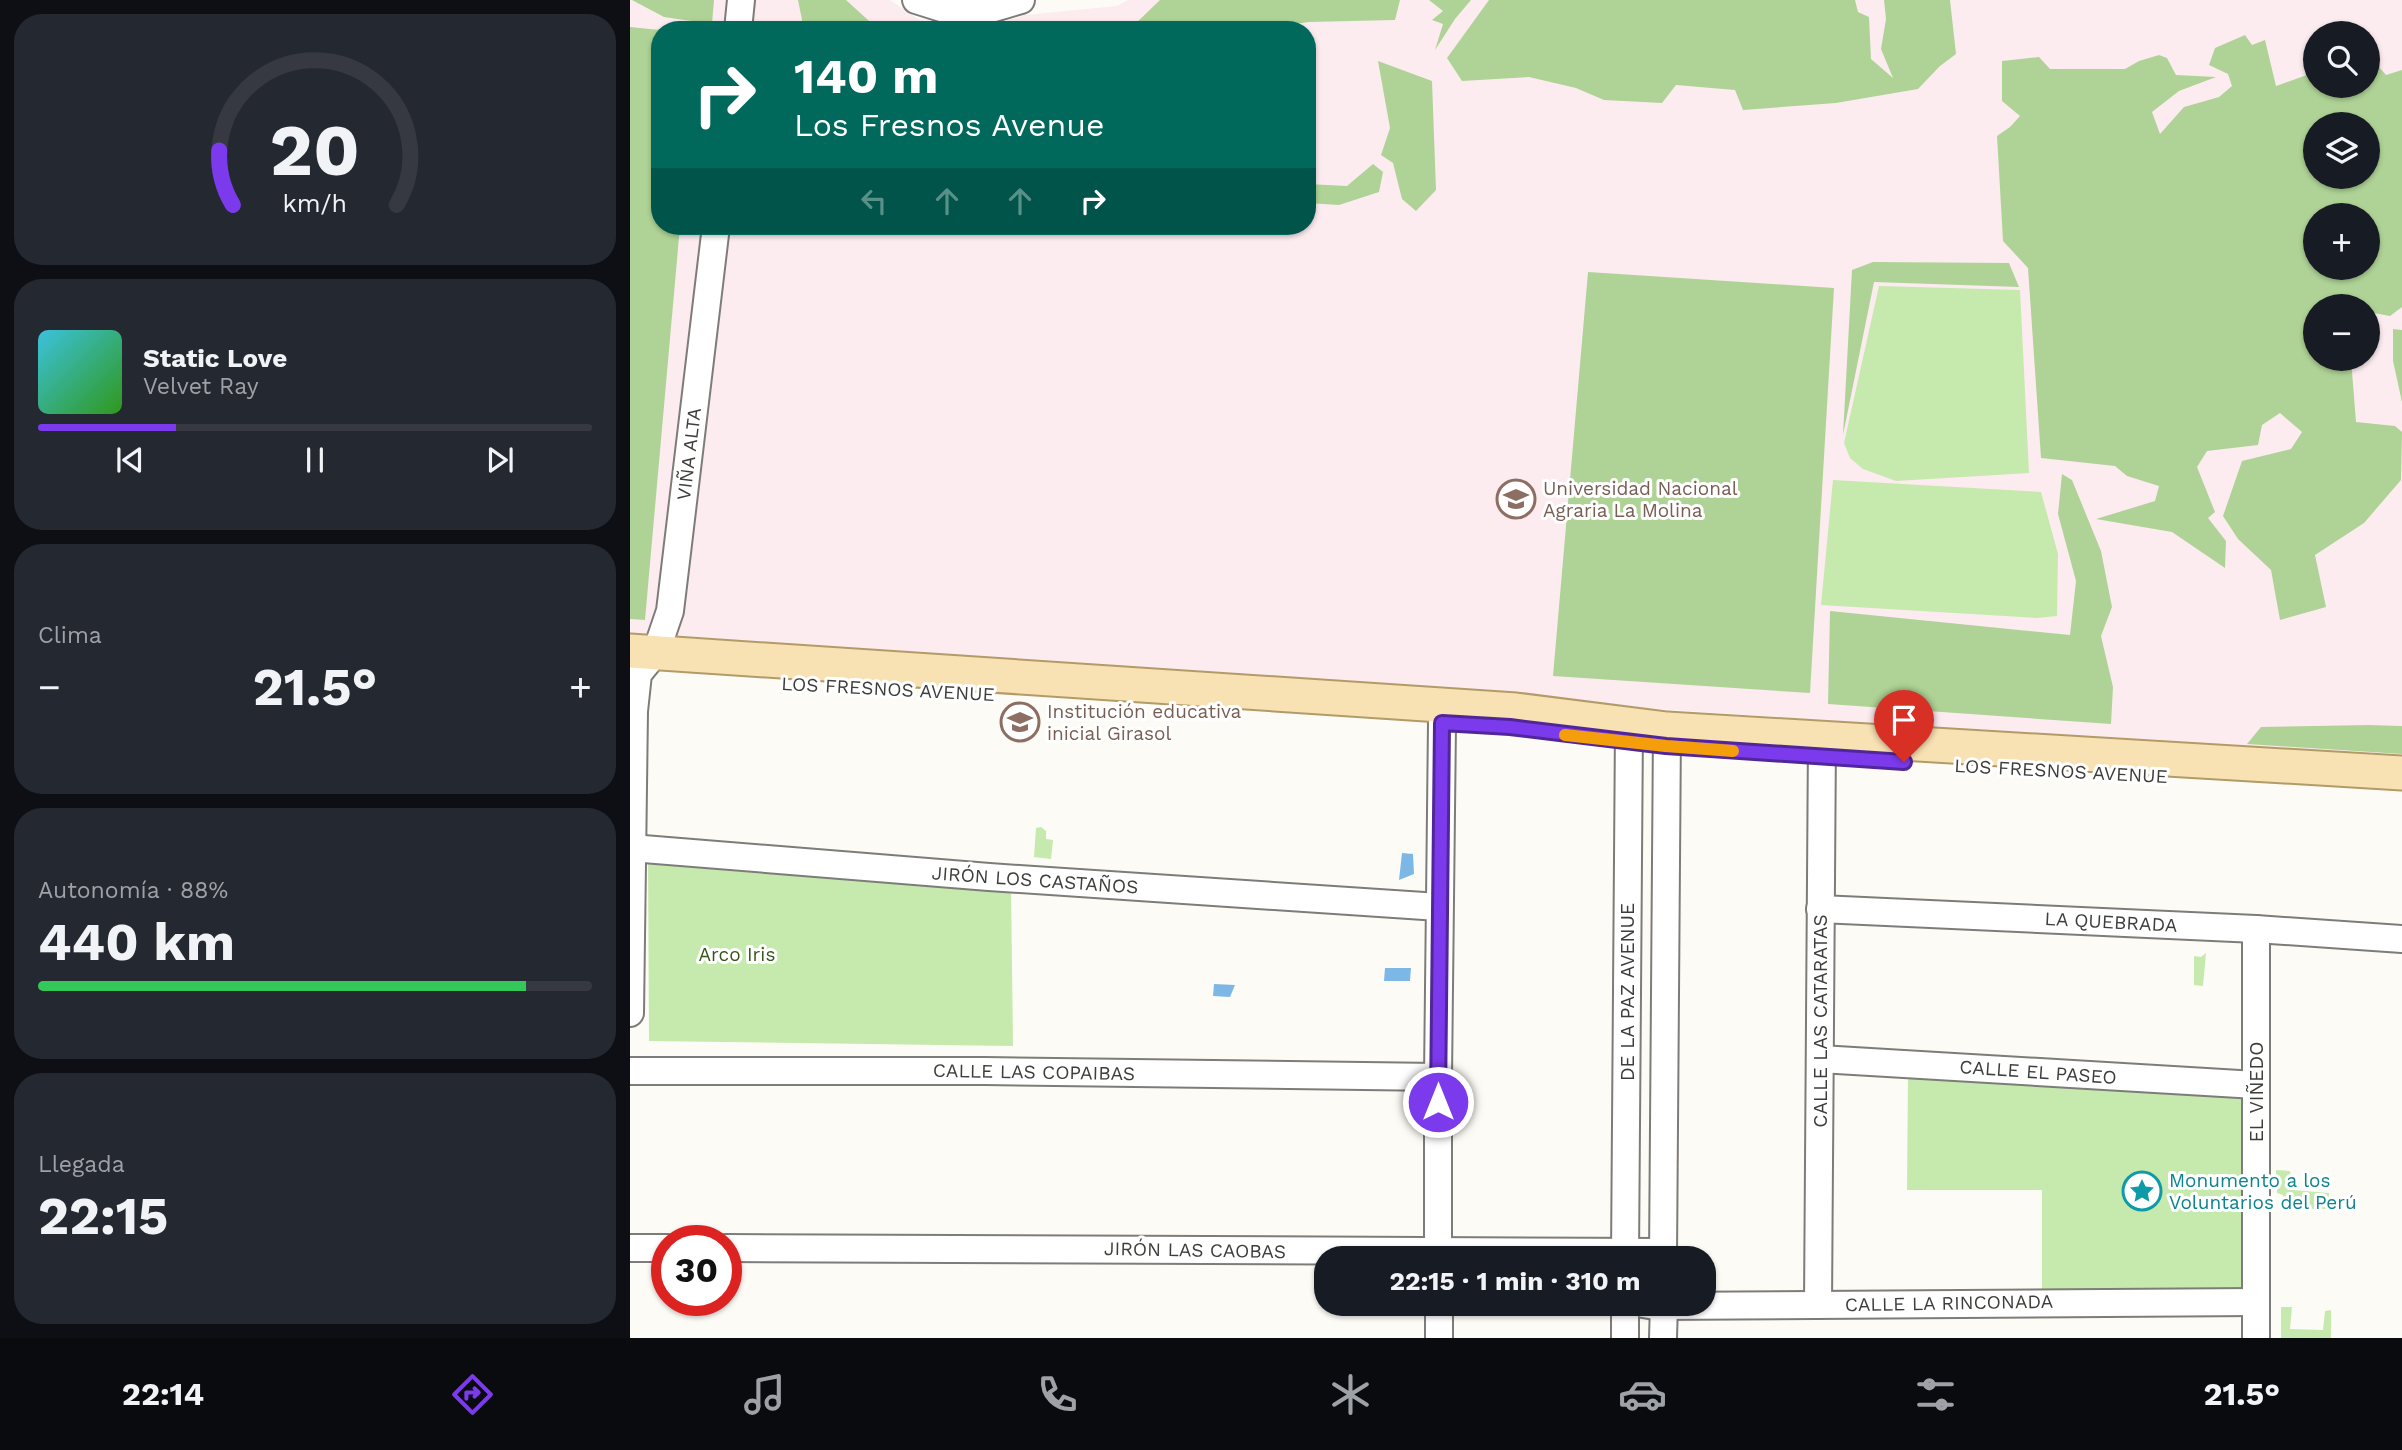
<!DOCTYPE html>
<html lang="es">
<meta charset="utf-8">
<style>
:root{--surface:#171b24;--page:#242831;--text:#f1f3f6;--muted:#9ea1a6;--line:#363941;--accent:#7c3aed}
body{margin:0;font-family:"Work Sans",sans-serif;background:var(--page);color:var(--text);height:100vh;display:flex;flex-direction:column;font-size:26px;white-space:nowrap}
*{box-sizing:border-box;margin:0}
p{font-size:23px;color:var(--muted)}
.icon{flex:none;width:38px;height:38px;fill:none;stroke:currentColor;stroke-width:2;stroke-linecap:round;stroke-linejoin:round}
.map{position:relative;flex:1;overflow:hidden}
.side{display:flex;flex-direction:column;gap:14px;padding:14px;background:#0d0f14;width:630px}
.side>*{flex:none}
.top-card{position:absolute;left:21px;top:21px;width:665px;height:214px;border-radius:28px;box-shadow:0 2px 5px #0004;background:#00695c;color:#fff;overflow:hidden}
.fabs{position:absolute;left:1673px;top:21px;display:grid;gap:14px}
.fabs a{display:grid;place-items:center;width:77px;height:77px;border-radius:50%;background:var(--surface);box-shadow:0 2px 5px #0004;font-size:35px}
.speed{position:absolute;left:21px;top:1225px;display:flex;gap:14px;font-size:35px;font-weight:700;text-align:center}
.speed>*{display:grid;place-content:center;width:91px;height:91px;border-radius:50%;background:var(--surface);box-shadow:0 2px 5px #0004;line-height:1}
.speed .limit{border:10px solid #d22;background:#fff;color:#111}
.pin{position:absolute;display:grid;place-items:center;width:60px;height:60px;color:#fff;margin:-72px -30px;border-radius:50% 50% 50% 0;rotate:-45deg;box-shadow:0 0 7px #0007}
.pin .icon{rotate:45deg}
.me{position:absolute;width:77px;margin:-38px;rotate:0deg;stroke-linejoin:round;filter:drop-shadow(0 0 5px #0008)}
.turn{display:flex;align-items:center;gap:24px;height:147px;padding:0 28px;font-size:32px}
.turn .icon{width:91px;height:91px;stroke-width:2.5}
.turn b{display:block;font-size:49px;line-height:60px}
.lanes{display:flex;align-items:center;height:66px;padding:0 28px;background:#0003;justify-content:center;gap:35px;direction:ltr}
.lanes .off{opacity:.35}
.big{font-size:52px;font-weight:700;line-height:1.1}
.side .tile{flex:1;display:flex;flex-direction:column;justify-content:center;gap:10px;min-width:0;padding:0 24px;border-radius:28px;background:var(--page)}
.side .dial{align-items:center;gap:0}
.dial svg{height:182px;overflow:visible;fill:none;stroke:var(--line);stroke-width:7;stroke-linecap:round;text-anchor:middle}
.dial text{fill:var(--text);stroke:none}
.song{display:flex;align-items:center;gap:21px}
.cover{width:84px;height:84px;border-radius:10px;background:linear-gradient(135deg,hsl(190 70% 55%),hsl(110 70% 35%))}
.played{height:7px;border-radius:4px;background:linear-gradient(90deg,var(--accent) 25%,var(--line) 25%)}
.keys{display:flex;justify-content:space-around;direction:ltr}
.heat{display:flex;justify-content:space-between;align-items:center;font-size:38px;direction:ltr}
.charge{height:10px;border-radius:5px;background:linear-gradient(90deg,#34c759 88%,var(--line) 0)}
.trip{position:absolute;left:684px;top:1246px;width:402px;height:70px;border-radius:28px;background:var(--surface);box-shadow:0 2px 5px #0004;font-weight:700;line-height:70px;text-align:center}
.tab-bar{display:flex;height:112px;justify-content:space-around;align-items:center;background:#090b0e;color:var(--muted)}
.tab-bar .icon{width:49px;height:49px}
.tab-bar .active{color:var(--accent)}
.tab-bar b{font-size:32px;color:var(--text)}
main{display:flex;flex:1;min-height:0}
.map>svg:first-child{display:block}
</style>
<main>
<section class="side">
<div class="tile dial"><svg viewBox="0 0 100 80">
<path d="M14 69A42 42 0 1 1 86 69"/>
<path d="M14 69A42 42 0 0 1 8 45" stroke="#7c3aed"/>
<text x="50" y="56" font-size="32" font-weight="700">20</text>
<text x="50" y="72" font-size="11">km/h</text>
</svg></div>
<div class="tile">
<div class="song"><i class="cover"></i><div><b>Static Love</b><p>Velvet Ray</p></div></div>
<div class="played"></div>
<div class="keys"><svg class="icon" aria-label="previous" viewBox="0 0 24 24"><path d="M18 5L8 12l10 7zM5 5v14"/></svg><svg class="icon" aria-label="pause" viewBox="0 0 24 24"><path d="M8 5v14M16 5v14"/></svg><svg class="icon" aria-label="next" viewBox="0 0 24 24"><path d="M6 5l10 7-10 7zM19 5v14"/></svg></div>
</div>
<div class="tile"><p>Clima</p>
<div class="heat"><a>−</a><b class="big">21.5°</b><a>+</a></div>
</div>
<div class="tile"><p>Autonomía · 88%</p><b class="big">440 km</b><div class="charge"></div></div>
<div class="tile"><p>Llegada</p><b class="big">22:15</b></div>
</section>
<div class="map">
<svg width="1772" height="1338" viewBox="0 0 1772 1338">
<rect width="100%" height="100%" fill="#fdfbf6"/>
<!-- education -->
<path fill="#fcecf0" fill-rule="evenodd" d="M 0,0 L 260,0 L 291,21 L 330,29 L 364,25 L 395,15 L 487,6 L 498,0 L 1772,0 L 1772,759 L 0,640 ZM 30,30 L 677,30 L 677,226 L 30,226 ZM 1685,33 L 1738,33 L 1738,86 L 1685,86 ZM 1685,124 L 1738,124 L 1738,177 L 1685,177 ZM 1685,215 L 1738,215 L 1738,268 L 1685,268 ZM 1685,306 L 1738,306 L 1738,359 L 1685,359 Z"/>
<!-- green -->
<g fill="#c6e9ad">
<path d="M 1249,286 L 1390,290 L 1399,473 L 1266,481 L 1233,469 L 1220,458 L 1214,443 Z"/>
<path d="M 1203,480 L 1411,492 L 1428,554 L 1427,616 L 1407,618 L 1191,605 Z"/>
<path d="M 411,827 L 416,831 L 416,839 L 423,840 L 421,859 L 404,857 L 406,828 Z"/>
<path d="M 18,857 L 381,888 L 383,1046 L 19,1041 Z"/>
<path d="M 1576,953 L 1573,986 L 1564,985 L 1564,956 L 1571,957 Z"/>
<path d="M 1278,1073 L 1613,1097 L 1617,1280 L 1612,1291 L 1412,1294 L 1412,1190 L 1277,1190 Z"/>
<path d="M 1646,1170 L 1660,1171 L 1663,1190 L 1699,1193 L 1698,1209 L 1653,1208 L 1653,1195 L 1647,1193 Z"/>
<path d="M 1651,1307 L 1662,1307 L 1660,1329 L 1693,1330 L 1695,1311 L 1701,1310 L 1701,1338 L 1651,1338 Z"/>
</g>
<!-- forest -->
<g fill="#afd396" fill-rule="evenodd">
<path d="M 2,0 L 84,0 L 82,24 L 34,17 Z"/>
<path d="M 168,0 L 216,0 L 249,30 L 174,30 Z"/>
<path d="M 530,0 L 770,0 L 765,20 L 679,22 L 619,30 L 472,30 L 503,26 Z"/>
<path d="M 799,0 L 841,0 L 825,19 L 805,50 L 813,24 L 802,20 L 813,11 Z"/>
<path d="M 859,0 L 1225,0 L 1228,12 L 1239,17 L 1241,59 L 1263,78 L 1251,49 L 1256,19 L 1254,0 L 1320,0 L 1326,54 L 1310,66 L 1288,89 L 1206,103 L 1113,110 L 1105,90 L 1046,85 L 1032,103 L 974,100 L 946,88 L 899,77 L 832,81 L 817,58 Z"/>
<path d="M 0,27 L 30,30 L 30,226 L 50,226 L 15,620 L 0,619 Z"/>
<path d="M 1615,35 L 1622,45 L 1635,40 L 1646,86 L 1685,72 L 1685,86 L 1738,86 L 1738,63 L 1742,59 L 1756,75 L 1772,70 L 1772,307 L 1760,316 L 1738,312 L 1738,306 L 1685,306 L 1685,359 L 1721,359 L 1726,422 L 1765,426 L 1772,432 L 1771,480 L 1734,523 L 1685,555 L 1696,607 L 1650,620 L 1641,570 L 1608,539 L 1593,516 L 1612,461 L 1661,449 L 1672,432 L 1650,413 L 1632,425 L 1628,445 L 1577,451 L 1567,467 L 1585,512 L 1578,518 L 1596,541 L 1595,568 L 1542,532 L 1466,519 L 1525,501 L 1529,486 L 1497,476 L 1485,466 L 1411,458 L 1398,268 L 1373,241 L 1367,136 L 1380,127 L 1390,116 L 1372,101 L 1372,61 L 1409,57 L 1420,69 L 1495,69 L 1509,61 L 1529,55 L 1537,58 L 1546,75 L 1586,77 L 1549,91 L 1522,112 L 1530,134 L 1554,107 L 1589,97 L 1602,86 L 1598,74 L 1579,65 L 1585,48 ZM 1685,124 L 1738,124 L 1738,177 L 1685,177 ZM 1685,215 L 1738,215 L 1738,268 L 1685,268 Z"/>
<path d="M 748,61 L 802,81 L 806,190 L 786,211 L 772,199 L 763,163 L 751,155 L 760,128 Z"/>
<path d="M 743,164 L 753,172 L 749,192 L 709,205 L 677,203 L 677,184 L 717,186 Z"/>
<path d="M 1243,262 L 1379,263 L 1389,287 L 1244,282 L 1213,435 L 1222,270 Z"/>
<path d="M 958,272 L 1204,288 L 1180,693 L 923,676 Z"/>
<path d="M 1763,329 L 1772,330 L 1772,402 L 1763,361 Z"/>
<path d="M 1432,474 L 1442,480 L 1471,551 L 1482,607 L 1471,636 L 1483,687 L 1481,724 L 1198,704 L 1200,611 L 1440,635 L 1446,581 L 1428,514 Z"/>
<path d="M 1739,725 L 1772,726 L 1772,754 L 1617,744 L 1631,727 Z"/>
</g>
<!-- water -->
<g fill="#7db7e6">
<path d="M 772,853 L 783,854 L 784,874 L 769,880 Z"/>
<path d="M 755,968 L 781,968 L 780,981 L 754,981 Z"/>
<path d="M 584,984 L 605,985 L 600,997 L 583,996 Z"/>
</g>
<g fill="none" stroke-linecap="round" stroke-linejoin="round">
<defs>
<g id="minor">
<path d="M 286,0 L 321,11 L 347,13 L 391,0"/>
<path d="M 108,30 L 111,0"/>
<path d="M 1,848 L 359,877 L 809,907"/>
<path d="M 1190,909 L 1626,929 L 1772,939"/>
<path d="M 0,1013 L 4,711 L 8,674 L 26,652 L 40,611 L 86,226"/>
<path d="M 1190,1059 L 1626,1085"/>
<path d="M 0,1071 L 355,1071 L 808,1077"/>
<path d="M 0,1248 L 37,1248"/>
<path d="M 96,1248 L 1033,1252"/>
<path d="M 808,1258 L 808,1077 L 812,723"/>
<path d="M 995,1258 L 999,726"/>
<path d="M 1033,1258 L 1037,729"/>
<path d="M 809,1304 L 809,1338"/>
<path d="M 1013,1304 L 1025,1306 L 1626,1302"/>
<path d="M 1188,1305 L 1192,738"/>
<path d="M 995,1338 L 995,1304"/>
<path d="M 1033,1338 L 1034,1304"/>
<path d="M 1626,1338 L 1626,929"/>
</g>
<path id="major" d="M 0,651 L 886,710 L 1037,729 L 1772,773"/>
</defs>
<!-- minor casing -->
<use href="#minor" stroke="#7e7c78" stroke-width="30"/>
<!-- major casing -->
<use href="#major" stroke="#b39b68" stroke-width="37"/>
<!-- minor -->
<use href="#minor" stroke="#fff" stroke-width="26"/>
<!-- major -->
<use href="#major" stroke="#f8e1b3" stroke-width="33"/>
</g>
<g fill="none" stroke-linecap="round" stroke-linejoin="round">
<defs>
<path id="route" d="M 808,1102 L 812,723 L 880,727 L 1036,746 L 1274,762"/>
</defs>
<!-- route casing -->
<use href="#route" stroke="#51269a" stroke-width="18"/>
<!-- route -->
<use href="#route" stroke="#7c3aed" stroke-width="12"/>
<!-- slow -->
<path stroke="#f59e0b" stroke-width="12" d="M 935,735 L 1036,746 L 1103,751"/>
</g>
<!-- icons -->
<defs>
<symbol id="university-ring" viewBox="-11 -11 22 22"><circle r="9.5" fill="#fff" stroke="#8d6e63" stroke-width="1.5"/><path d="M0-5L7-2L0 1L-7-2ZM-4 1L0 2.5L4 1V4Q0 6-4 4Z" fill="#8d6e63"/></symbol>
<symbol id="school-ring" viewBox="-11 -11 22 22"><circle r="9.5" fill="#fff" stroke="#8d6e63" stroke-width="1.5"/><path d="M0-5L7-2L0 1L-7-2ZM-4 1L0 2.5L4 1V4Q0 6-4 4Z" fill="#8d6e63"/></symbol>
<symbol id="sight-ring" viewBox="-11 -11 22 22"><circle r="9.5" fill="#fff" stroke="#0f9aa8" stroke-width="1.5"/><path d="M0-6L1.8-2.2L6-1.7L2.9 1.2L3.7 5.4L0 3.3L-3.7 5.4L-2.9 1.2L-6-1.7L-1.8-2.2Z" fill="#0f9aa8"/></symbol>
</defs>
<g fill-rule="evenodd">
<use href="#university-ring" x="864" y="477" width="44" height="44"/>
<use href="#school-ring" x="368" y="700" width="44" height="44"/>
<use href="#sight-ring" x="1490" y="1169" width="44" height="44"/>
</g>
<g text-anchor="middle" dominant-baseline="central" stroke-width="6" stroke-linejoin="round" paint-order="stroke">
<!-- street labels -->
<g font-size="19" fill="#3d3d3b" stroke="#fff">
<text transform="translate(59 454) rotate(-83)">VIÑA ALTA</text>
<text transform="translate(258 689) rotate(3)">LOS FRESNOS AVENUE</text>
<text transform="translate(1431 771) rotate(3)">LOS FRESNOS AVENUE</text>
<text transform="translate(405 880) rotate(4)">JIRÓN LOS CASTAÑOS</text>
<text transform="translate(1481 922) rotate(3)">LA QUEBRADA</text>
<text transform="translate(997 992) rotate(-90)">DE LA PAZ AVENUE</text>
<text transform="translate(1190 1021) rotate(-90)">CALLE LAS CATARATAS</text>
<text transform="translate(404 1072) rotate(1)">CALLE LAS COPAIBAS</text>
<text transform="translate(1408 1072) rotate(4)">CALLE EL PASEO</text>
<text transform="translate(1626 1092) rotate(-90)">EL VIÑEDO</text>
<text transform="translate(565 1250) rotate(1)">JIRÓN LAS CAOBAS</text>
<text transform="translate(1319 1303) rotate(-1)">CALLE LA RINCONADA</text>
</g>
<!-- education labels -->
<g font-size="19" fill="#785e54" stroke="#fff" text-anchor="start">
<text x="913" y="488">Universidad Nacional<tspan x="913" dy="22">Agraria La Molina</tspan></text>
<text x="417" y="711">Institución educativa<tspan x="417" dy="22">inicial Girasol</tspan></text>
</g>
<!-- park labels -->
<g font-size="19" fill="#365619" stroke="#fff">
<text x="107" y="954">Arco Iris</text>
</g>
<!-- culture labels -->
<g font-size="19" fill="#0d838f" stroke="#fff" text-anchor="start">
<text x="1539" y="1180">Monumento a los<tspan x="1539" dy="22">Voluntarios del Perú</tspan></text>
</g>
</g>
</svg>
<div class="fabs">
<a><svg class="icon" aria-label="search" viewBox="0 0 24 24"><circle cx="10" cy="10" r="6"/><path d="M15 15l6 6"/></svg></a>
<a><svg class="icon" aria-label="layers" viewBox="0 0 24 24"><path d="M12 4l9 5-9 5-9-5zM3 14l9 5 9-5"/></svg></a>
<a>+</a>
<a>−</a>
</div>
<div class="speed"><div class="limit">30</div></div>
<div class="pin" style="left:1274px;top:762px;background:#d93025"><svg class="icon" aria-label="arrive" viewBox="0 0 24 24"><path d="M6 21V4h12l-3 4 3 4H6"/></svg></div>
<svg class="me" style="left:808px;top:1102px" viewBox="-20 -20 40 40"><circle r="17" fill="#7c3aed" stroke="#fff" stroke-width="3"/><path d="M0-11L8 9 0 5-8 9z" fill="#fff"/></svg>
<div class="trip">22:15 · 1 min · 310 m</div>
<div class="top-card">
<div class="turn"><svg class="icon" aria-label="right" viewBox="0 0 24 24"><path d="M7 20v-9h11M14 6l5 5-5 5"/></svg><div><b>140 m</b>Los Fresnos Avenue</div></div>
<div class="lanes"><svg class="icon off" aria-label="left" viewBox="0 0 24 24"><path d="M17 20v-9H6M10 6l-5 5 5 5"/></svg><svg class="icon off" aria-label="ahead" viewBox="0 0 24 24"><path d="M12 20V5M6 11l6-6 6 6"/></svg><svg class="icon off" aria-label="ahead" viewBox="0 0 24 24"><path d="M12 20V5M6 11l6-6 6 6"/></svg><svg class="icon" aria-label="right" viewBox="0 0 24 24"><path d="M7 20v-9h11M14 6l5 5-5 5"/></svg></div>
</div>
</div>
</main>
<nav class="tab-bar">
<b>22:14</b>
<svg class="icon active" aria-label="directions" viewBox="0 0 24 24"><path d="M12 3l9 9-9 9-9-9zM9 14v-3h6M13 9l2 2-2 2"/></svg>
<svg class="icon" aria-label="music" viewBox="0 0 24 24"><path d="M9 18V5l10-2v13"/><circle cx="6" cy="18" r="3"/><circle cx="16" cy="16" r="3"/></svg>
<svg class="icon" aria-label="phone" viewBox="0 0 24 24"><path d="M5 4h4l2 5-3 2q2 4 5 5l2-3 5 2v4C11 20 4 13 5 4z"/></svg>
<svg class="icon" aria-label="climate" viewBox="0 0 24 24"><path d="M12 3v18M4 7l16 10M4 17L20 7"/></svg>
<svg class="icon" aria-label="car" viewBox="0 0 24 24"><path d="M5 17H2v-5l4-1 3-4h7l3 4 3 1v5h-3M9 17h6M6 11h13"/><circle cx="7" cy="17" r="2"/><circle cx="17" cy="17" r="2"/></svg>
<svg class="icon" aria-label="filters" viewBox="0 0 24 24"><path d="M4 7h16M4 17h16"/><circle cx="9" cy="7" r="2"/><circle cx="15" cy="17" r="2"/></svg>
<b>21.5°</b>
</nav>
